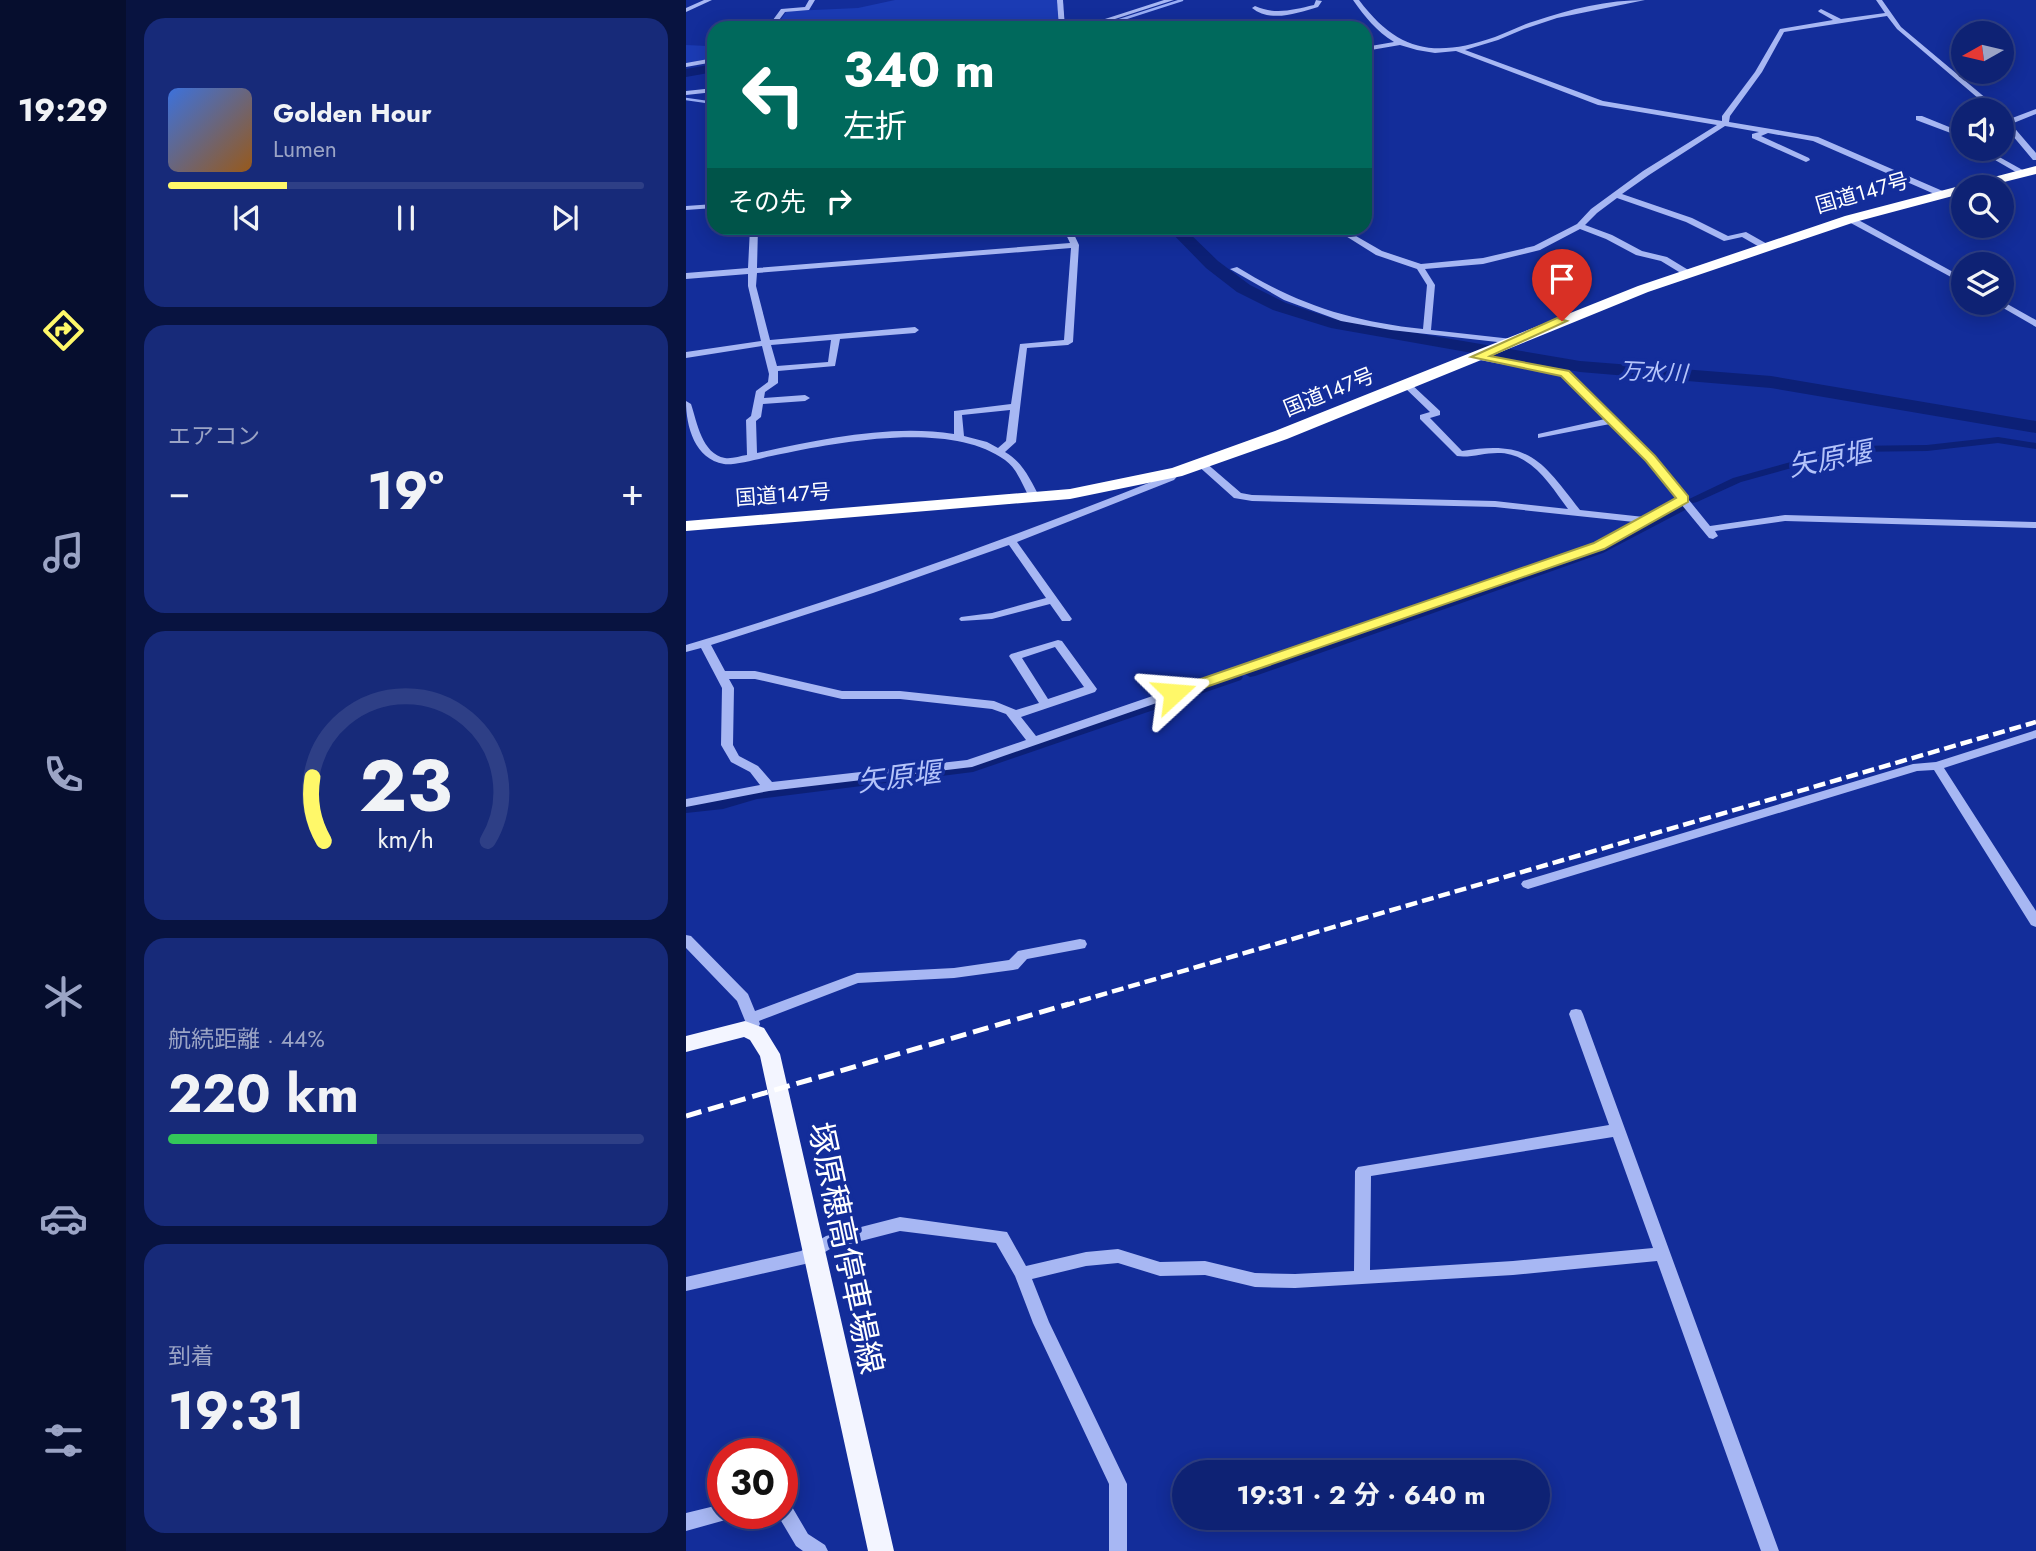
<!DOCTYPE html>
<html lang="ja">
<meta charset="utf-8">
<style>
:root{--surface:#0e2274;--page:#172a79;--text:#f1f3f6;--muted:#9ba4c5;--line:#2e3f86;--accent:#fff869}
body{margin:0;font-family:Jost,"Noto Sans JP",sans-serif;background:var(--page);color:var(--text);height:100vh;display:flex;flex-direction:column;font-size:26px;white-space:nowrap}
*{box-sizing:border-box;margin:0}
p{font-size:23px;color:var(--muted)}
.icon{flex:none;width:38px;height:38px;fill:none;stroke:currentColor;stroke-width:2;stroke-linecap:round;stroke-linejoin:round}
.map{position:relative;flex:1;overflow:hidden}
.sheet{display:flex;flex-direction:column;gap:18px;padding:18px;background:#081340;width:560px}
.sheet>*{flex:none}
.guide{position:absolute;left:21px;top:21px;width:665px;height:214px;border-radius:21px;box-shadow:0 4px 18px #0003,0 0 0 2px var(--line);background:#00695c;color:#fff;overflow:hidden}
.needle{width:46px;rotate:262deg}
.buttons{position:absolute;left:1265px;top:21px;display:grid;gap:14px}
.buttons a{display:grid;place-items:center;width:63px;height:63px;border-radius:50%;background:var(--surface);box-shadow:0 4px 18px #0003,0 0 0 2px var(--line);font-size:35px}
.speed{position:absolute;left:21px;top:1438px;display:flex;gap:14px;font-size:35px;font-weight:700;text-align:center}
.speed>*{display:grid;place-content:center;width:91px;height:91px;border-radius:50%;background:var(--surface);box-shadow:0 4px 18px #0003,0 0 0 2px var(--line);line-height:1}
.speed .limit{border:10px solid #d22;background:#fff;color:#111}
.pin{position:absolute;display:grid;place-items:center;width:60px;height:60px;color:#fff;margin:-72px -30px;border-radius:50% 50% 50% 0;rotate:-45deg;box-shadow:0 0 7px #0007}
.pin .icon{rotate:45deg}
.me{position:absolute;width:77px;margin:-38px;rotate:71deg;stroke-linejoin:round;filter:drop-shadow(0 0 5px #0008)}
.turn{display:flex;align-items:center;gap:24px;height:147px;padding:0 21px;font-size:32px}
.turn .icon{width:91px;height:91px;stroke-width:2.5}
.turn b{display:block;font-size:49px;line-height:60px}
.then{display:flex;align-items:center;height:66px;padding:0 21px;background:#0003;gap:14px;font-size:26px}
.big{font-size:52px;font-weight:700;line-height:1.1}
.sheet .tile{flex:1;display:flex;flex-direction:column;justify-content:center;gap:10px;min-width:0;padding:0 24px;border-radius:21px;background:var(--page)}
.sheet .dial{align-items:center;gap:0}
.dial svg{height:182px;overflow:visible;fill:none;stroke:var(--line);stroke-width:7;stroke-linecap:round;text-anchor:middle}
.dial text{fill:var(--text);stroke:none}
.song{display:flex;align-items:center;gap:21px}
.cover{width:84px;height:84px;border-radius:10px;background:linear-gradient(135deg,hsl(220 70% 55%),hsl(30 70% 35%))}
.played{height:7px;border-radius:4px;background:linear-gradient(90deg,var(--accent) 25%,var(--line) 25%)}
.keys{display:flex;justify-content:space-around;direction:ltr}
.heat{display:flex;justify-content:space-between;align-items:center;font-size:38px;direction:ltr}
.charge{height:10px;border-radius:5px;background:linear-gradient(90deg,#34c759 44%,var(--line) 0)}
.trip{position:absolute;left:486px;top:1460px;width:378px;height:70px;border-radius:35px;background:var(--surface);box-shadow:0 4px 18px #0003,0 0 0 2px var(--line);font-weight:700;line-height:70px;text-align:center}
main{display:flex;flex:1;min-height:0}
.menu{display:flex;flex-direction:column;width:126px;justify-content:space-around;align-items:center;background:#060e2e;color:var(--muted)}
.menu .icon{width:49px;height:49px}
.menu .selected{color:var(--accent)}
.menu b{font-size:32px;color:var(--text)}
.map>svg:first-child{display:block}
</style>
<main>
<nav class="menu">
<b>19:29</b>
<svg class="icon selected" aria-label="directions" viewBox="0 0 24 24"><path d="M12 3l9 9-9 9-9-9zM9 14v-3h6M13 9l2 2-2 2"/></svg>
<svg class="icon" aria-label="music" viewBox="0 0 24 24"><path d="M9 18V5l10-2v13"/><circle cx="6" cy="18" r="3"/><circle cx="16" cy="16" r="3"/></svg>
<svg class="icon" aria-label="phone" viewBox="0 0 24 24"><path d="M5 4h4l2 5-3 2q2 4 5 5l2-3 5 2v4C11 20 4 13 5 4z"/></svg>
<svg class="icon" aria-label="climate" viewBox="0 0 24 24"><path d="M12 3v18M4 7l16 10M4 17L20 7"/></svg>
<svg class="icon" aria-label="car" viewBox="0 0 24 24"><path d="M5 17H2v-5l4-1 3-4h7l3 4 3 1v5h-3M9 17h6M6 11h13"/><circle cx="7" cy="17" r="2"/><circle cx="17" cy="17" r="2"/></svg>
<svg class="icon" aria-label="filters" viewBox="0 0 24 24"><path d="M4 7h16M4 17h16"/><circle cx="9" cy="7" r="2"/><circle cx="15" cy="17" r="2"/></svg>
</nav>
<section class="sheet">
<div class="tile">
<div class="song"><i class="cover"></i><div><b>Golden Hour</b><p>Lumen</p></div></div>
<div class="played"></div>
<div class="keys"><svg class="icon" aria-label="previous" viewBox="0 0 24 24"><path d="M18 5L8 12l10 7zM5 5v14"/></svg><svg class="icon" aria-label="pause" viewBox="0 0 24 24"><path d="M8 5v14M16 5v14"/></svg><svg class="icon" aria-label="next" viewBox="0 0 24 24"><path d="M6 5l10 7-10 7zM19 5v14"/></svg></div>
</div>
<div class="tile"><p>エアコン</p>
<div class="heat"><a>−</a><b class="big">19°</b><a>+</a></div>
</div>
<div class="tile dial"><svg viewBox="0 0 100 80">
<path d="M14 69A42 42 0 1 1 86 69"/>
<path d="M14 69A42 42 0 0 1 9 41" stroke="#fff869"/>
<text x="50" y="56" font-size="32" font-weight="700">23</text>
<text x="50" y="72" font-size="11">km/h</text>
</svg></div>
<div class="tile"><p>航続距離 · 44%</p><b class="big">220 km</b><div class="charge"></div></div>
<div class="tile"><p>到着</p><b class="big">19:31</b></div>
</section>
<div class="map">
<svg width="1350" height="1551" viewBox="0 0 1350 1551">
<rect width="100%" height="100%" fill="#132d9a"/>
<!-- green -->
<g fill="#1b3bb4">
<path d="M 209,0 L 372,0 L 373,28 L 89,28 L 100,12 L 105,11 L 172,8 Z"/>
<path d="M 28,40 L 28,58 L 0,63 L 0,45 L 21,46 Z"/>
</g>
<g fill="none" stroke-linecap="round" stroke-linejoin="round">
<!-- stream -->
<g stroke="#99aef6" stroke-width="2.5">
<path d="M 409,28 L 496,0"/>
<path d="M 0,99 L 28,103"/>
</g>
<!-- canal -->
<g fill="#0c2076" fill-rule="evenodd">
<path d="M 1312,437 L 1350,443 L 1350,449 L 1312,443 L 1241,451 L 1163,452 L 1055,482 L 1011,502 L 1007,503 L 1001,500 L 1047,478 L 1163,446 L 1241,445 Z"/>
<path d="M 997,503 L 1003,507 L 1001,509 L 917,553 L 569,676 L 564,677 L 557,673 L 559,670 L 909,547 Z"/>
<path d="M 550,673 L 555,674 L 557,677 L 555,680 L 287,772 L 71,799 L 37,809 L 0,813 L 0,803 L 37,799 L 71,789 L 286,763 L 422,718 Z"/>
</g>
<!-- river -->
<g fill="#0c2076" fill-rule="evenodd">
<path d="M 28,64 L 28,72 L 0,77 L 0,69 Z"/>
<path d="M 481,228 L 498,228 L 532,261 L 564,285 L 600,303 L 648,319 L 894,361 L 1085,376 L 1350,421 L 1350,433 L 1085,388 L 894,372 L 645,328 L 587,310 L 551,292 L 520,268 Z"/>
</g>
<!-- minor -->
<g fill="#a7b7f3" fill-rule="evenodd">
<path d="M 18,0 L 26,0 L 0,12 L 0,8 Z"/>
<path d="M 123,0 L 129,0 L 123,10 L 99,12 L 87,28 L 81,28 L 95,9 L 119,7 Z"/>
<path d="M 371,0 L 377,0 L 379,28 L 373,28 Z"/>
<path d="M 478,0 L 488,0 L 401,28 L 391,28 Z"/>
<path d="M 630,0 L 636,1 L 632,7 C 611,13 585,23 566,8 L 569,6 C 589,15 607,10 628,5 Z"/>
<path d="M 667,0 L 673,0 C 712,52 749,58 809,37 C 823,32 835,25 849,21 C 884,9 922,0 959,0 L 871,18 L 838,29 L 812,40 L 779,50 L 917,101 L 1036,121 L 1036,116 L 1069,72 L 1094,29 L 1147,20 L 1133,12 L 1132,11 L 1135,9 L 1155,19 L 1199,13 L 1190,0 L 1196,0 L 1215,27 L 1314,110 L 1306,110 L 1211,29 L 1201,16 L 1098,32 L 1076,72 L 1044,116 L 1043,122 L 1132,137 L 1259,192 L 1259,196 L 1253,196 L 1127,141 L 1082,133 L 1075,136 L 1123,158 L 1124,160 L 1120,162 L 1066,138 L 1066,134 L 1073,132 L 1039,126 L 963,175 L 936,194 L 1006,218 L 1042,236 L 1060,232 L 1083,245 L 1083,249 L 1077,249 L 1056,237 L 1038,241 L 1000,222 L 931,198 L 911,213 L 899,225 L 926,235 L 956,251 L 981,257 L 1004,271 L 1004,275 L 998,275 L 975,261 L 950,255 L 920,239 L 894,229 L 854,250 L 797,264 L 739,269 L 749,285 L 745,330 L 826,339 L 829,340 L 829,344 L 705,330 L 655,321 L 598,300 L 544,269 L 551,267 C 613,305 665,321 737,329 L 741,285 L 731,269 L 690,255 L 647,228 L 656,228 L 696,251 L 735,264 L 797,258 L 848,246 L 891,224 L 905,209 L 957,171 L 1031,125 L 912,105 L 770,51 L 749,53 L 731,50 L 714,45 L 679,51 L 679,47 L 708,42 C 690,31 679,17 667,0 Z"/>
<path d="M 28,58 L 28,62 L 0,67 L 0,63 Z"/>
<path d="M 28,88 L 28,92 L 0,95 L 0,91 Z"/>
<path d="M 1350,109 L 1350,114 L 1325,124 L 1350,153 L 1350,160 L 1347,160 L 1316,123 L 1316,116 L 1321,120 Z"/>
<path d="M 1230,116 L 1236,116 L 1278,133 L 1278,138 L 1230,120 Z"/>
<path d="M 1290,149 L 1299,149 L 1342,173 L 1335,175 Z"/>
<path d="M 28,204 L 28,208 L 0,210 L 0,206 Z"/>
<path d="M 1161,217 L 1167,217 L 1278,278 L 1278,284 L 1161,221 Z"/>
<path d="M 64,228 L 72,228 L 71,268 L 384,243 L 377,228 L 385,228 L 393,245 L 387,342 L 382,345 L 341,348 L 330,442 L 319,452 C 337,462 345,481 354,498 L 353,500 L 345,500 C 337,487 332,469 319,460 C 266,421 157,441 95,454 C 82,456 49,466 38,464 C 9,459 0,427 0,401 L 5,404 C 11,422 16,454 39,458 C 46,459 54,456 61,455 L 60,420 L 65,416 L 70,391 L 82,382 L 83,374 L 76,346 L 0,358 L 0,352 L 75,341 L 62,286 L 62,274 L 0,279 L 0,273 L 62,268 ZM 385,248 L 378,340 L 334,344 L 325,404 L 268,411 L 268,434 C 203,424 134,440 71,453 L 70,421 L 75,417 L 77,404 L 119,401 L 124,398 L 119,395 L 78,398 L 79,392 L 92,383 L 92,371 L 149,366 L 154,339 L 229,333 L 233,330 L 229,327 L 84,340 L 70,286 L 71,273 ZM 145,340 L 142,362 L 91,366 L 85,345 ZM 324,410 L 320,441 L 312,448 L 301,442 L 278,436 L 276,415 Z"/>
<path d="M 1316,301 L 1350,320 L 1350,327 L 1312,305 L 1311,303 L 1316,303 Z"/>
<path d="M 791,354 L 882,371 L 968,457 L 1024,526 L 1099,515 L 1350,522 L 1350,528 L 1099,521 L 1029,531 L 1032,536 L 1027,539 L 1023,538 L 995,504 L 917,548 L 286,767 L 83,791 L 0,807 L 0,799 L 74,785 L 64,772 L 45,762 L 35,745 L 36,688 L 15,648 L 0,652 L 0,645 C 163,596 323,539 480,476 L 486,470 L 494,470 L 495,472 L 488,480 L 331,542 L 386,619 L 384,621 L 376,621 L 364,604 L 306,619 L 275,621 L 273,619 L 275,617 L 306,613 L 360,598 L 323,545 L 187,593 L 25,645 L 39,671 L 69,671 L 156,691 L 214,691 L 308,701 L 330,710 L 353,703 L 323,656 L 325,654 L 372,640 L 376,641 L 411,689 L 409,692 L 335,717 L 350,736 L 909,544 L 948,522 L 809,507 L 566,501 L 548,498 L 510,464 L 511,462 L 519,462 L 555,493 L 566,495 L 809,501 L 882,509 C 865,486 847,455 815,453 C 800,452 785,458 771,456 L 734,419 L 734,415 L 744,412 L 718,387 L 718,383 L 724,383 L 754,411 L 754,415 L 744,418 L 776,451 C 844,440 855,460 894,510 L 958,517 L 991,498 L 960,461 L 924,424 L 852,438 L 852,434 L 919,419 L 876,375 L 788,359 L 786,357 ZM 369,647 L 398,687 L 362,699 L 336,658 ZM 43,679 L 69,679 L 156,699 L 214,699 L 306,709 L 320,714 L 340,740 L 281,760 L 86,782 L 72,766 L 53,756 L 47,745 L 48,688 Z"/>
<path d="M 1350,730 L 1350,738 L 1258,768 L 1350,911 L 1350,927 L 1345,925 L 1248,770 L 1231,771 L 842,889 L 837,887 L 835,884 L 837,881 L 1227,764 L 1250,762 Z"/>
<path d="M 0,935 L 5,936 L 62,994 L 69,1011 L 171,973 L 268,968 L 323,960 L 332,951 L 337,950 L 394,939 L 399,940 L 401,944 L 399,948 L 394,949 L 341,959 L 332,969 L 327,970 L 268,978 L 172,983 L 73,1021 L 74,1024 L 72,1028 L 67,1029 L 62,1028 L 51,1001 L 0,948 Z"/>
<path d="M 890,1009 L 895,1010 L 897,1014 L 1093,1551 L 1075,1551 L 971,1261 L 827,1275 L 609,1288 L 569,1287 L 519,1275 L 474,1276 L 432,1263 L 400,1266 L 346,1279 L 363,1322 L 441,1484 L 441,1551 L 423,1551 L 423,1484 L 347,1323 L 329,1276 L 310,1243 L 214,1231 L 144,1249 L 119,1264 L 0,1291 L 0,1277 L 115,1251 L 140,1236 L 214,1217 L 321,1232 L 340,1266 L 400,1252 L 432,1249 L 474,1262 L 519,1261 L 569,1273 L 609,1274 L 668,1271 L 669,1171 L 672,1167 L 923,1125 L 883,1014 L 885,1010 ZM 927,1137 L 967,1248 L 827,1261 L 684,1270 L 685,1176 Z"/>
<path d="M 96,1498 L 102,1500 L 122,1534 L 139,1545 L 142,1551 L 117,1551 L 110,1546 L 91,1514 L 96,1514 Z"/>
<path d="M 37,1504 L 37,1514 L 46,1514 L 43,1519 L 0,1531 L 0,1513 Z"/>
</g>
<!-- major -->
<path fill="#f3f5ff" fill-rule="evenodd" d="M 59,1021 L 78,1028 L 94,1054 L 208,1551 L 182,1551 L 74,1056 L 64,1040 L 58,1037 L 0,1052 L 0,1036 Z"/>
<!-- highway -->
<path fill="#fff" fill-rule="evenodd" d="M 1350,166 L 1350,174 L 1298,187 L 1278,187 L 1278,193 L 1169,222 L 962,292 L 601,439 L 496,476 L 384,499 L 0,531 L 0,521 L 384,489 L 486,468 L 589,431 L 952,286 L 1159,216 Z"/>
<!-- rail-far1 -->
<path stroke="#fff" stroke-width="4.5" stroke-dasharray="12 5" stroke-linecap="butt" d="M 377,1006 L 1350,722"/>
<!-- rail -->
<path stroke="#fff" stroke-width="5" stroke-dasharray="16 7" stroke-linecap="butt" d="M 0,1116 L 383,1004"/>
</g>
<!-- route -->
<path fill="#fff869" stroke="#a6a144" stroke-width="2" d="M 871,318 L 881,321 L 804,356 L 883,371 L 969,456 L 1002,496 L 1002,502 L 918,549 L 494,696 L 483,696 L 483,690 L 908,543 L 990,498 L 960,461 L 875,376 L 785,357 Z"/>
<g text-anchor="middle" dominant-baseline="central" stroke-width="7" stroke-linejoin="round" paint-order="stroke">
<!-- far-street labels -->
<g font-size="21" fill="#fff" stroke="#132d9a">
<text transform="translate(1176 193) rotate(-16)">国道147号</text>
<text transform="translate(643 392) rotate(-22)">国道147号</text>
<text transform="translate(97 495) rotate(-4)">国道147号</text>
</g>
<!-- far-water labels -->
<g font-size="23" font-style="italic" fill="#b4c3fa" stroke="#132d9a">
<text transform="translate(967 372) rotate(3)">万水川</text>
</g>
<!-- water labels -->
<g font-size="28" font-style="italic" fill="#b4c3fa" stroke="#132d9a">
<text transform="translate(1144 459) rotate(-11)">矢原堰</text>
<text transform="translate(213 777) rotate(-7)">矢原堰</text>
</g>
<!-- near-street labels -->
<g font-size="32" fill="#fff" stroke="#132d9a">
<text transform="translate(160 1248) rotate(78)">塚原穂高停車場線</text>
</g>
</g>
</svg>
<div class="buttons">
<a><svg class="needle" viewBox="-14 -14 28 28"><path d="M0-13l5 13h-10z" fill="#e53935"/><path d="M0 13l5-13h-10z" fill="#9ba4c5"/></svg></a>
<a><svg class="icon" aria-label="sound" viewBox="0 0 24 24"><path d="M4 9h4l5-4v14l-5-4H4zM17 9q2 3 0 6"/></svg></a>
<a><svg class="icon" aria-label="search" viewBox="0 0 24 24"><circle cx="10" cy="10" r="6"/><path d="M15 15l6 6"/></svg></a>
<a><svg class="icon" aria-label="layers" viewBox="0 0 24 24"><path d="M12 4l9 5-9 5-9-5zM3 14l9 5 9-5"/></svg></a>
</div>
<div class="speed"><div class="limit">30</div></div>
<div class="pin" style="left:876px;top:321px;background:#d93025"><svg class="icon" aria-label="arrive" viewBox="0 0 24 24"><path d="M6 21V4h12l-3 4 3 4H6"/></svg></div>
<svg class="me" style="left:488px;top:693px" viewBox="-20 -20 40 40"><path d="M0-17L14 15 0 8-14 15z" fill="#fff869" stroke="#fff" stroke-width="4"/></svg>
<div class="trip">19:31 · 2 分 · 640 m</div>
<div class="guide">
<div class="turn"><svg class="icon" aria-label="left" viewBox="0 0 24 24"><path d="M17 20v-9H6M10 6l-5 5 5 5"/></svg><div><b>340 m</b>左折</div></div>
<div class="then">その先<svg class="icon" aria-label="right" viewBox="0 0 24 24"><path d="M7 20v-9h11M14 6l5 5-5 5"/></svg></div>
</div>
</div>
</main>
